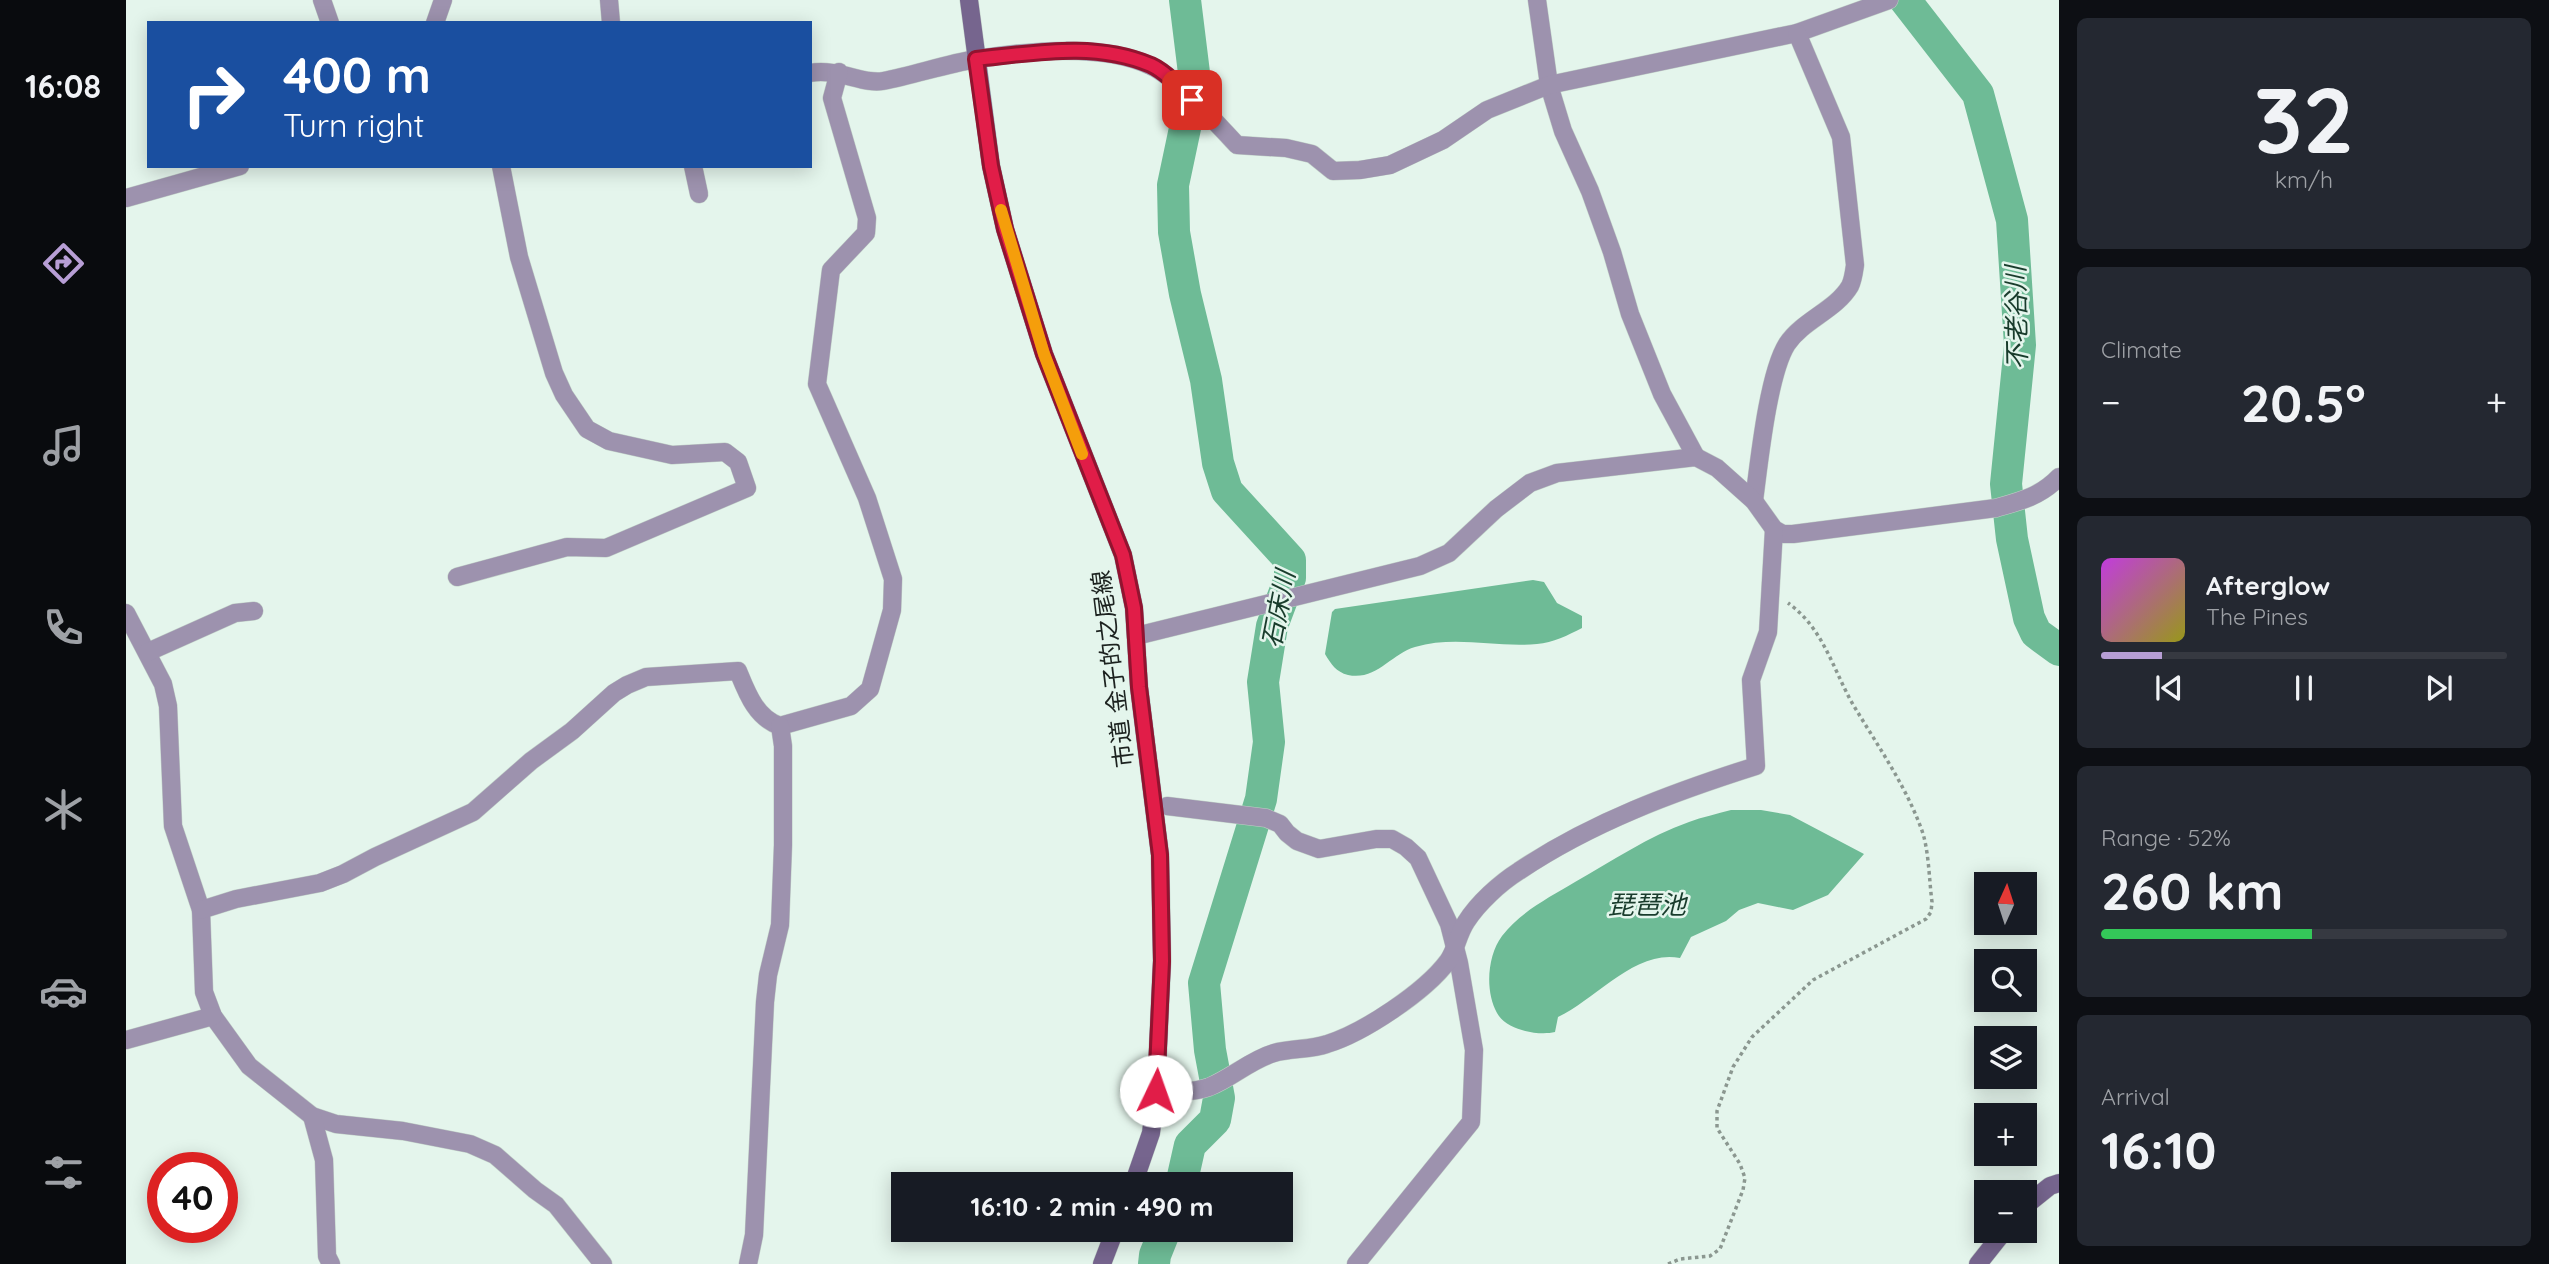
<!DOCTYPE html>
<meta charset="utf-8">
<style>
:root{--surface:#171b24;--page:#242831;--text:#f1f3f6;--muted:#9ea1a6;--line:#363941;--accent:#b79ed5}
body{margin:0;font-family:Quicksand,"Noto Sans JP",sans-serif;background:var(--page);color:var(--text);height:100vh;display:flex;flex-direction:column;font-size:26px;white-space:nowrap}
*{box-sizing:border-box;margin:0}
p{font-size:23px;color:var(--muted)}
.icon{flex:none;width:38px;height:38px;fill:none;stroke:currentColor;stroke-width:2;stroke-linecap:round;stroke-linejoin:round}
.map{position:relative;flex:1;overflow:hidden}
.sheet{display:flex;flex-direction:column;gap:18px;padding:18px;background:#0d0f14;width:490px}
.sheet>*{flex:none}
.guide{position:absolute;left:21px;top:21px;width:665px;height:147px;border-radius:0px;box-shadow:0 4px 18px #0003;background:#1a4fa0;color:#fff;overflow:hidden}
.needle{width:46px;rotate:3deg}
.tools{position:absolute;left:1848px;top:872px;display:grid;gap:14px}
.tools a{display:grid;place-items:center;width:63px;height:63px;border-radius:0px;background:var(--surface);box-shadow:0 4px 18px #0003;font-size:35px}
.speed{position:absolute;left:21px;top:1152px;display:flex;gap:14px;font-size:35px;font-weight:700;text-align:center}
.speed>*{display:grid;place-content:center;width:91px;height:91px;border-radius:50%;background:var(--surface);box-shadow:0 4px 18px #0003;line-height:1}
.speed .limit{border:10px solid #d22;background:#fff;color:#111}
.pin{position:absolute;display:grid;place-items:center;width:60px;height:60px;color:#fff;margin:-30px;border-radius:14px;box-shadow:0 4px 10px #0006}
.me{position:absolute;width:77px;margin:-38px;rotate:3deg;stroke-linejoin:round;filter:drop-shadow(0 0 5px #0008)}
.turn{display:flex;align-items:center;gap:24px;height:147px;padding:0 21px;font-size:32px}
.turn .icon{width:91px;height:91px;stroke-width:2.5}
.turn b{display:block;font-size:49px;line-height:60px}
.big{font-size:52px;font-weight:700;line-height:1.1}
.sheet .card{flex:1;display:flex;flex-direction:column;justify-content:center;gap:10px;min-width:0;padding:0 24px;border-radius:10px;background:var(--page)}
.sheet .dial{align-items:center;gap:0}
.dial b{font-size:91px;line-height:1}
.song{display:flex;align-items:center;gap:21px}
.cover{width:84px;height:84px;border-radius:10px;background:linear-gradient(135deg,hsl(290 70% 55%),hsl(60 70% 35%))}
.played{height:7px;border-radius:4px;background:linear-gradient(90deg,var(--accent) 15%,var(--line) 15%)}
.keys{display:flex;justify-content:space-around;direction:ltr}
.heat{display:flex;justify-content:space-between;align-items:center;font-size:38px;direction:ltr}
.charge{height:10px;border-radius:5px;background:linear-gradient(90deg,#34c759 52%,var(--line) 0)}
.trip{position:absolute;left:765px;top:1172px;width:402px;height:70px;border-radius:0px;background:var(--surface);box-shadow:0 4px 18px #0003;font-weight:700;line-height:70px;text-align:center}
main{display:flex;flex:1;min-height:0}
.tabs{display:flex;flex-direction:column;width:126px;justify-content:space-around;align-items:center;background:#090b0e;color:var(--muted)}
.tabs .icon{width:49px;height:49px}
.tabs .current{color:var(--accent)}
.tabs b{font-size:32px;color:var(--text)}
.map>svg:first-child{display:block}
</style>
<main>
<nav class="tabs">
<b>16:08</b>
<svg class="icon current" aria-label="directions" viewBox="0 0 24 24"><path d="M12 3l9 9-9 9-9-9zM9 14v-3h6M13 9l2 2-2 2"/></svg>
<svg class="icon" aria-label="music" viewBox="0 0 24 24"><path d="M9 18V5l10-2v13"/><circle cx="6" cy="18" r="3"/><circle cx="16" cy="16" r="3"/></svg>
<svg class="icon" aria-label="phone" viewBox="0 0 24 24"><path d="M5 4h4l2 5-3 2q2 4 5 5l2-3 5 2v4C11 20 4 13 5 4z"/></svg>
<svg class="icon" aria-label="climate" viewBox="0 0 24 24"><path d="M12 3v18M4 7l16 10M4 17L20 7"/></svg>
<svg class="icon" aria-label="car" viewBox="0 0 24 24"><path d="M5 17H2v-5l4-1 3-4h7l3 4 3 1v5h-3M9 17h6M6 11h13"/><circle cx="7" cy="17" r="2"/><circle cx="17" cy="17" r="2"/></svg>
<svg class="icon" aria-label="filters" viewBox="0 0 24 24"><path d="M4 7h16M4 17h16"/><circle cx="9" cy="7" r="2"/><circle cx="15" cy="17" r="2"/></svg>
</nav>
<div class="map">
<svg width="1933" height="1264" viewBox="0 0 1933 1264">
<rect width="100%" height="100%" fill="#e4f5ec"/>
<!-- water -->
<g fill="#6ebb96">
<path d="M 1407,580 L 1418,582 L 1431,603 L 1456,616 L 1456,628 C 1442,635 1427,643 1411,644 C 1370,648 1330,635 1289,647 C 1265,654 1250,681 1222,675 C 1210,672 1205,664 1199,654 L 1206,612 L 1209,609 Z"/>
<path d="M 1605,810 L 1635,810 L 1664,815 L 1738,854 L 1702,895 L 1667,910 L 1632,903 L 1613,910 L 1600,921 L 1565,937 L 1554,958 C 1509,949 1469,1000 1432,1017 L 1429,1032 C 1412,1036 1380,1030 1371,1013 C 1359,992 1361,956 1376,936 C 1394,912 1424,897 1449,882 C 1486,861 1523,836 1563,822 C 1576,817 1591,814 1605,810 Z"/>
</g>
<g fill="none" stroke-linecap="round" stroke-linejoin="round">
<!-- river -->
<g stroke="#6ebb96" stroke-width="32">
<path d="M 1779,0 L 1852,94 L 1886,220 L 1894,345 L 1880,484 L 1886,539 L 1903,618 L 1910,633 L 1933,650"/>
<path d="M 1055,1185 L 1064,1145 L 1089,1120 L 1093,1098 L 1084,1050 L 1078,983 L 1135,799 L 1143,742 L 1137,682 L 1146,626 L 1164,578 L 1164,560 L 1101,491 L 1092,463 L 1080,380 L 1059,294 L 1048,232 L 1047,185 L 1069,81 L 1059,0"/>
<path d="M 1028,1264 L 1029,1255 L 1039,1230"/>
</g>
<defs>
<g id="street">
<path d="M 196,0 L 204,23"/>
<path d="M 483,0 L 485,23"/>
<path d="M 1411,0 L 1423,85 L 1437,131 L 1464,191 L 1486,252 L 1504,314 L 1536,394 L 1570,457"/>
<path d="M 309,23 L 317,0"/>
<path d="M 684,73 C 712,68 738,85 757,81 C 789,75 819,64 851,59 C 903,51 976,43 1025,66 C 1050,77 1091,124 1111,145 L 1160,148 L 1186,154 L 1207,171 L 1234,170 L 1264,165 L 1317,140 L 1361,110 L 1423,85 L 1671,33 L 1763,0"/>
<path d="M 567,166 L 573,194"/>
<path d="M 0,198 L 114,166"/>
<path d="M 1628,501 C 1633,463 1642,374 1661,344 C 1677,320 1710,310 1724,286 C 1727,280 1728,272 1729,265 L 1715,137 L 1671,33"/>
<path d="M 331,577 L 441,547 L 480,548 L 621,488 L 612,462 L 599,452 L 546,455 L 483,441 L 461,429 L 438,395 L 428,373 L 393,257 L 375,166"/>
<path d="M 0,613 L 37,684 L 42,706 L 47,826 L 75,910 L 78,992 L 87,1016 L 123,1066 L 186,1116 L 210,1124 L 277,1131 L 344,1144 L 369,1155 L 409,1190 L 430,1205 L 477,1264"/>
<path d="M 1010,636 L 1294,566 L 1323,553 L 1370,509 L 1404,483 L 1431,473 L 1570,457 L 1591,468 L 1628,501 L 1648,529 L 1657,534 L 1667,534 L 1870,508 C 1895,501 1915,496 1933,477"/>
<path d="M 22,652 L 109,613 L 128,611"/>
<path d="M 1041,806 L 1140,818 L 1154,824 L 1161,833 L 1171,841 L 1193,849 L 1250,839 L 1266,839 L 1280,847 L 1292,858 L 1323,924 L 1333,963 L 1348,1050 L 1345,1122 L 1230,1264"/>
<path d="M 75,910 L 110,899 L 194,883 L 217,874 L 249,857 L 347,812 L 405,761 L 446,731 L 488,693 L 501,685 L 520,677 L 612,671 C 621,693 630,718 654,726 L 725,706 L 744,689 L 766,610 L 767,579 L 741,498 L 691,384 L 705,270 L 740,233 L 741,218 L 706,98 L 713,72"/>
<path d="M 0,1040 L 87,1016"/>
<path d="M 1030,1091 C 1048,1092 1066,1093 1083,1087 C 1106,1078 1124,1060 1148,1053 C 1165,1048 1184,1050 1201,1044 C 1237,1033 1299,992 1322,961 C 1330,950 1332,934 1340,922 C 1352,903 1374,883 1393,871 C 1466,822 1548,792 1630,766 L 1625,680 L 1642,632 L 1648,529"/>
<path d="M 186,1116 L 198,1160 L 201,1256 L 205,1264"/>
<path d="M 622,1264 L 628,1235 L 639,1002 L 642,975 L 654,925 L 657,845 L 657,746 L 654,726"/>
</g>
<g id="secondary">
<path d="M 843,0 L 865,166 L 879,229 L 918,354 L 997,555 L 1008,608 L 1013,687 L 1034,855 L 1036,961 L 1030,1091 L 1025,1133 L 1007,1185"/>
<path d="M 1899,1206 L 1924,1186 L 1933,1183"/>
<path d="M 976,1264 L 989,1230"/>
<path d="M 1852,1264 L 1879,1230"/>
</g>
</defs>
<!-- street casing -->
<use href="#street" stroke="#c0cfc7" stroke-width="19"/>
<!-- secondary casing -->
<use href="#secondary" stroke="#c0cfc7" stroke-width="19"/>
<!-- path -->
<path stroke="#8b9790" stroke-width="3.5" stroke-dasharray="3.5 3.5" stroke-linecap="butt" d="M 1542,1264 L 1554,1259 L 1584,1256 L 1594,1249 L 1617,1190 L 1619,1178 L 1614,1164 L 1591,1128 L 1591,1111 L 1607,1067 L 1626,1037 L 1687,980 L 1800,919 L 1805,912 L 1806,902 C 1803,880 1803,848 1795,828 C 1778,782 1749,742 1725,701 C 1706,666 1696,627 1662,603"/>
<!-- street -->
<use href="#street" stroke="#9d92ae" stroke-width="18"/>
<!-- secondary -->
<use href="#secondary" stroke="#76658e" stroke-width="18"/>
</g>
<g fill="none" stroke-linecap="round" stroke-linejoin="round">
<defs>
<path id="route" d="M 1030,1091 L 1036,961 L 1034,855 L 1013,687 L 1008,608 L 997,555 L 918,354 L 879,229 L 865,166 L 850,59 C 908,53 969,41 1025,65 C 1040,72 1055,88 1066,100"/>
</defs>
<!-- route casing -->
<use href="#route" stroke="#92132f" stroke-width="18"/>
<!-- route -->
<use href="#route" stroke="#e11d48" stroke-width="12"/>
<!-- slow -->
<path stroke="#f59e0b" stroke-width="12" d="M 875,210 L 918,354 L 956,454"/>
</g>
<g text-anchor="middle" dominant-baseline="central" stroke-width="5" stroke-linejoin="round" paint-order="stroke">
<!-- street labels -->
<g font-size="24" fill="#1c221f" stroke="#e4f5ec">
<text transform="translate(986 669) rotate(-97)">市道 金子的之尾線</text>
</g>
<!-- water labels -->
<g font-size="26" font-style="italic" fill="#193c2c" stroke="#e4f5ec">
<text transform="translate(1890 318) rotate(-91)">不老谷川</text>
<text transform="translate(1152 609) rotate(-79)">石床川</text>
<text x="1521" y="904">琵琶池</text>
</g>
</g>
</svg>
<div class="tools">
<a><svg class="needle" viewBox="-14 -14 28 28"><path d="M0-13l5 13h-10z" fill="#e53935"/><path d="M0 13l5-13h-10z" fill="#9ea1a6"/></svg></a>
<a><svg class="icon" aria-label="search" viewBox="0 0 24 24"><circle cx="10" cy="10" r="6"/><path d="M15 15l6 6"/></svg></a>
<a><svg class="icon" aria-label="layers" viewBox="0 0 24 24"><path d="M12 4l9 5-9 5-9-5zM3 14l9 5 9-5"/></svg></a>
<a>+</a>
<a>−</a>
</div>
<div class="speed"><div class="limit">40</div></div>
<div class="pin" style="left:1066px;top:100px;background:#d93025"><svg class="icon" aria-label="arrive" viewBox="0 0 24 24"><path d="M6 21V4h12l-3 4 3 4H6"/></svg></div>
<svg class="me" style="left:1030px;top:1091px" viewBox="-20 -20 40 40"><circle r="19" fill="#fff"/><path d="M0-13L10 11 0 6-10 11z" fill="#e11d48"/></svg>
<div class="trip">16:10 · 2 min · 490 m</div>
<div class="guide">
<div class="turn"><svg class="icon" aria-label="right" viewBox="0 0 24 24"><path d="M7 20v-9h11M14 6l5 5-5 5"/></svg><div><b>400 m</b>Turn right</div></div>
</div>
</div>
<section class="sheet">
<div class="card dial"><b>32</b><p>km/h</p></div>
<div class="card"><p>Climate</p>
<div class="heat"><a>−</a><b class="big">20.5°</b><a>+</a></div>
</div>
<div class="card">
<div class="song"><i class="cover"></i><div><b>Afterglow</b><p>The Pines</p></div></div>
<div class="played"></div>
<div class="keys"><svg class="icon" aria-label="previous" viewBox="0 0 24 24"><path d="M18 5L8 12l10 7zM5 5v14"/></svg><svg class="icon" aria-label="pause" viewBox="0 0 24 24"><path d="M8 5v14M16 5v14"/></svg><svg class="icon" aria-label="next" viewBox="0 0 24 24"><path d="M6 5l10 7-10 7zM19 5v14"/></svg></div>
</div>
<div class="card"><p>Range · 52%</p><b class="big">260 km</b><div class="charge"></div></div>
<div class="card"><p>Arrival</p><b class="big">16:10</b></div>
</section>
</main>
